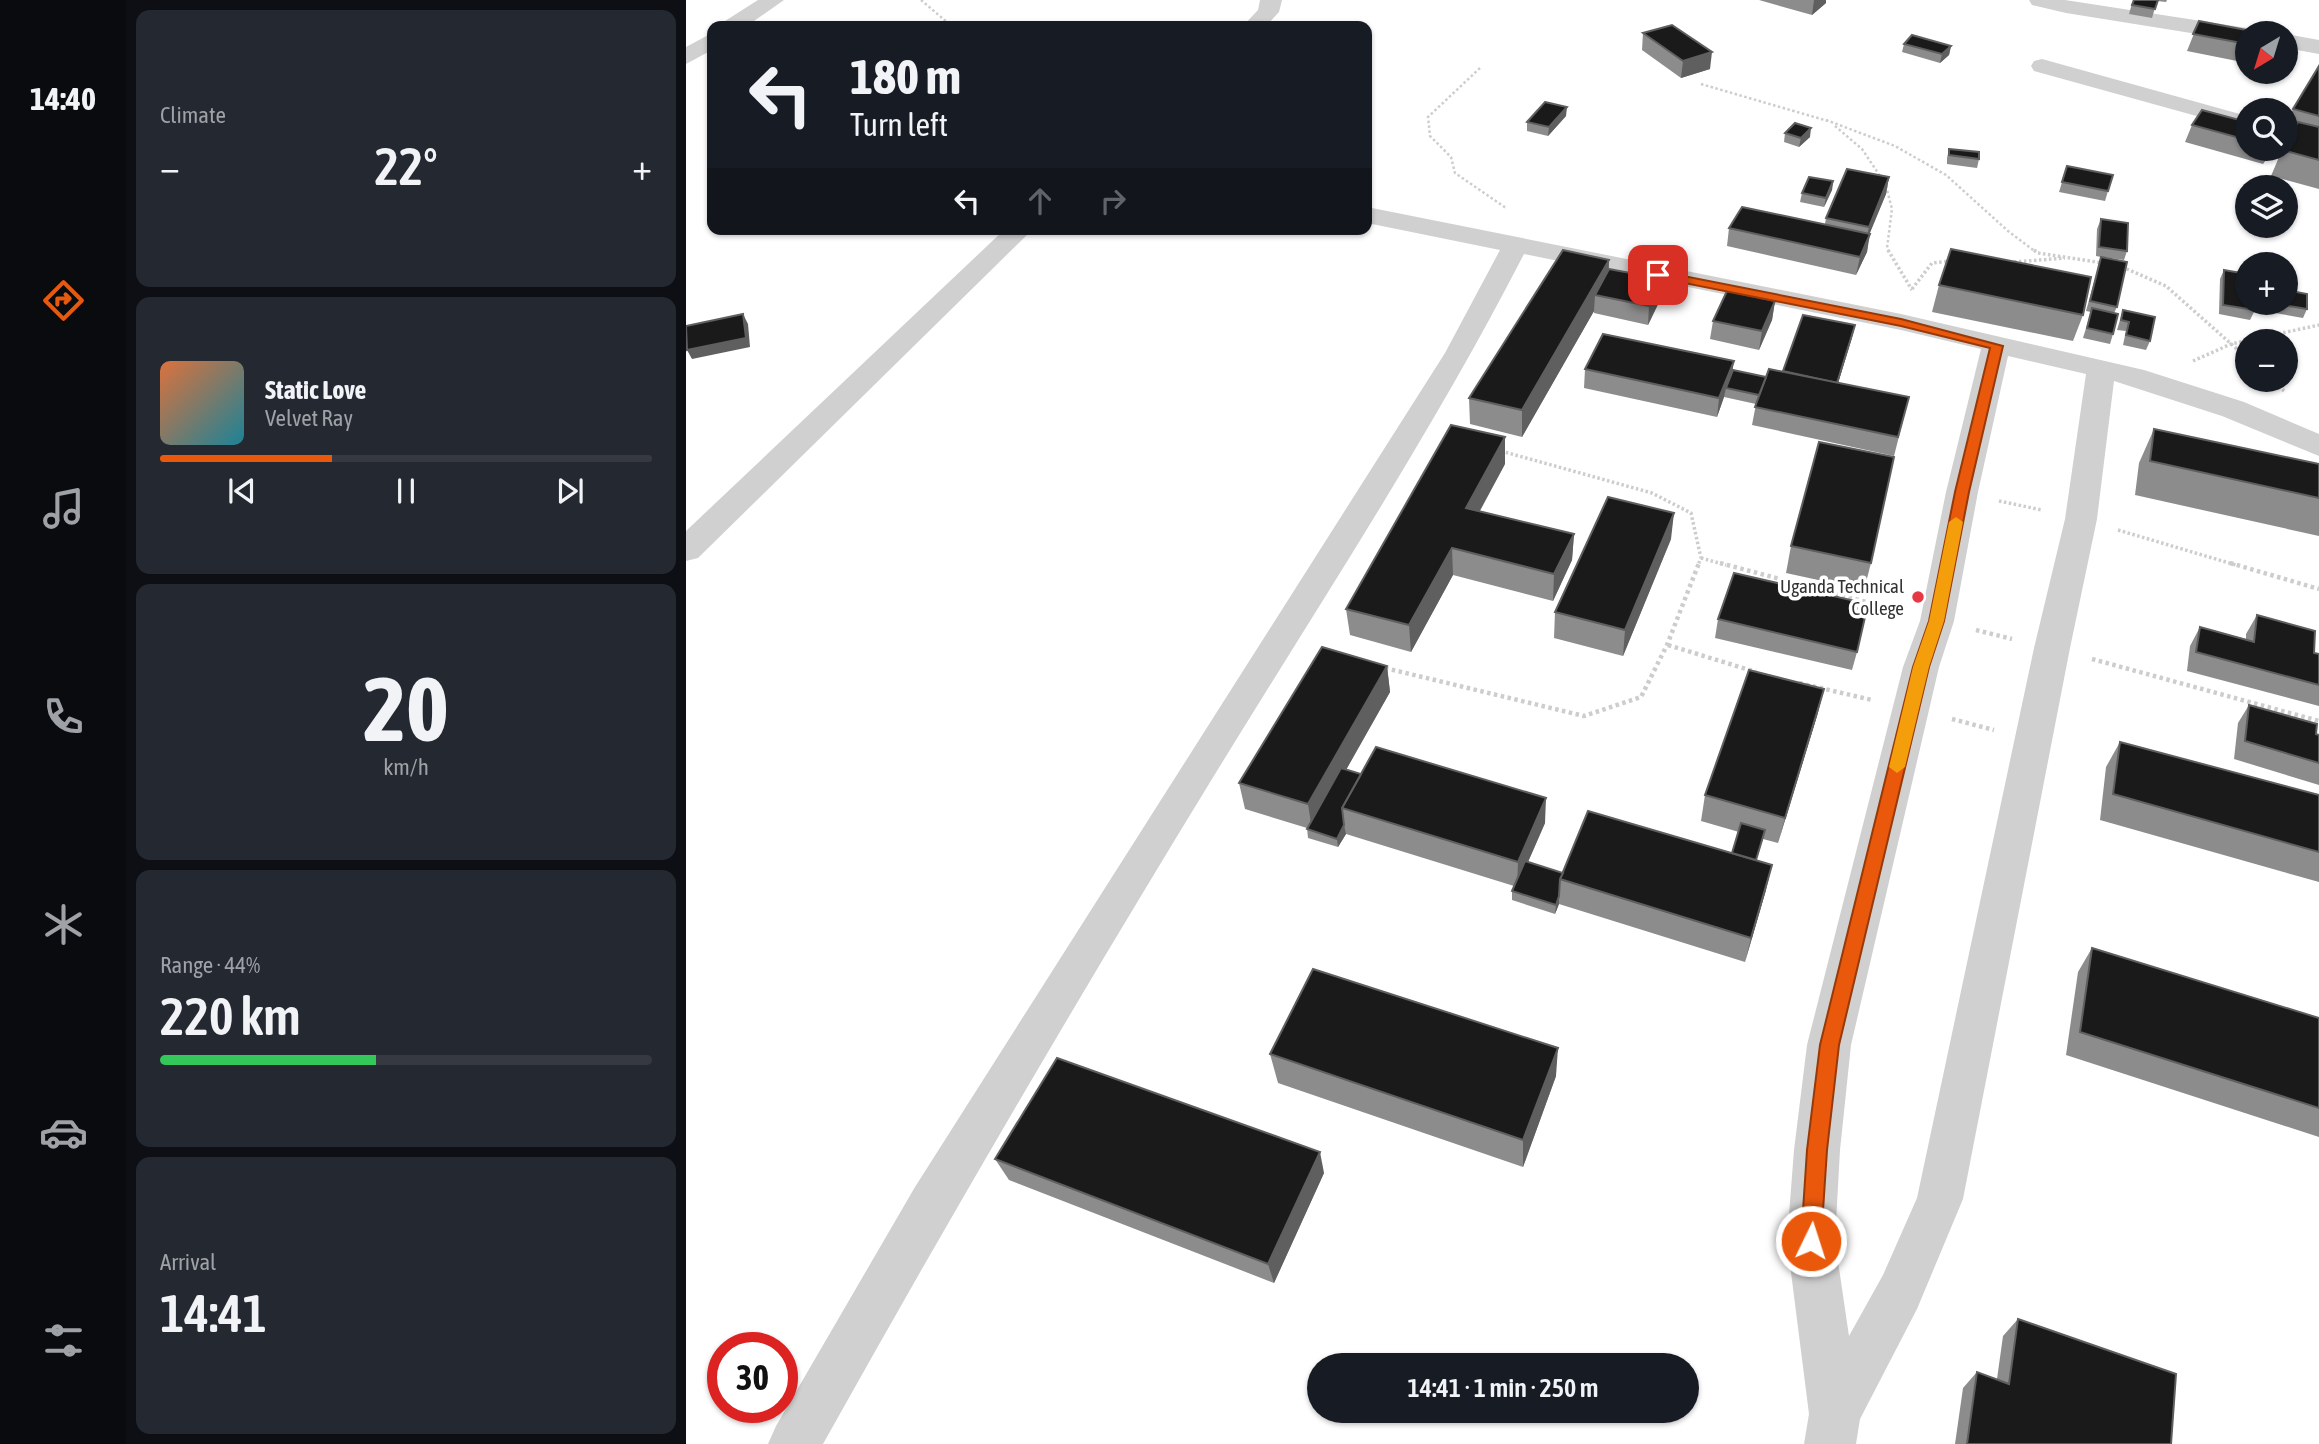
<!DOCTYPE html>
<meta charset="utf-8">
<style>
:root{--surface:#171b24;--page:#242831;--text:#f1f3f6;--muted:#9ea1a6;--line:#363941;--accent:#ea580c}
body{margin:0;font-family:"Asap Condensed",sans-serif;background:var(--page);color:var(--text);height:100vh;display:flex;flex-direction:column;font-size:26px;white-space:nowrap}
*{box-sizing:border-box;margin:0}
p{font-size:23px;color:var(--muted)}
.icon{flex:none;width:38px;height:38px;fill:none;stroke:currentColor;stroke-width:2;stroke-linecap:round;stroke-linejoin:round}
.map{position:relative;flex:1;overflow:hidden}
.details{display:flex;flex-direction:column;gap:10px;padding:10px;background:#0d0f14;width:560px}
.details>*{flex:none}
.top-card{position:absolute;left:21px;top:21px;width:665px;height:214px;border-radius:14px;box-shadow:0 2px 5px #0004;background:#171b24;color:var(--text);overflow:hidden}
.needle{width:46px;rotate:218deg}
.tools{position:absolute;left:1549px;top:21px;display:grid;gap:14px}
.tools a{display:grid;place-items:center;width:63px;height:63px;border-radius:50%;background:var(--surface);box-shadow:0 2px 5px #0004;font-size:35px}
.speed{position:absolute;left:21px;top:1332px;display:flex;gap:14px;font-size:35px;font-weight:700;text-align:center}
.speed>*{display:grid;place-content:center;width:91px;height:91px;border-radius:50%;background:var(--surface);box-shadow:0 2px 5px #0004;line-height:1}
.speed .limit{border:10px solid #d22;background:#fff;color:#111}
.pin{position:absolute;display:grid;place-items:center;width:60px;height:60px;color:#fff;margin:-30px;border-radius:14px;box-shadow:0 4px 10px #0006}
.me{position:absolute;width:77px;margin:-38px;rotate:4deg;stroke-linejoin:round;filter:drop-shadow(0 0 5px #0008)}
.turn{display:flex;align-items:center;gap:24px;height:147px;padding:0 28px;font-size:32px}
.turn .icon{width:91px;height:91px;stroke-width:2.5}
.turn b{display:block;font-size:49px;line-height:60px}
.lanes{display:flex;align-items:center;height:66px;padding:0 28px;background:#0003;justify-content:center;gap:35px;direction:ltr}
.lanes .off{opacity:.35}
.big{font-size:52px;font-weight:600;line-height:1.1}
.details .tile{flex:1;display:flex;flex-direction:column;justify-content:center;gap:10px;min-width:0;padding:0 24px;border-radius:14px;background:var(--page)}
.details .dial{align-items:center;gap:0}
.dial b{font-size:91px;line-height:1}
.song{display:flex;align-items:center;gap:21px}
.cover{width:84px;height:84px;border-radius:10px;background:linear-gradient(135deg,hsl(20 70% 55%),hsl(190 70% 35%))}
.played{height:7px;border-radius:4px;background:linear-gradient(90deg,var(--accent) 35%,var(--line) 35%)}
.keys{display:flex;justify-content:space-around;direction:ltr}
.heat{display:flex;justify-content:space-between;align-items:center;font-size:38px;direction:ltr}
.charge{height:10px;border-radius:5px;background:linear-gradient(90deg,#34c759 44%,var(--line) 0)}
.trip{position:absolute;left:621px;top:1353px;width:392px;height:70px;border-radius:35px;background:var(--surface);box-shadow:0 2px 5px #0004;font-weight:600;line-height:70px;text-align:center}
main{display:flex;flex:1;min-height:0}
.menu{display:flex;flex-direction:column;width:126px;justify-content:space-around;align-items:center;background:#090b0e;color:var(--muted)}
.menu .icon{width:49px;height:49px}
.menu .current{color:var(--accent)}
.menu b{font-size:32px;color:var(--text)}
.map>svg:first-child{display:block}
</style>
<main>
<nav class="menu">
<b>14:40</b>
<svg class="icon current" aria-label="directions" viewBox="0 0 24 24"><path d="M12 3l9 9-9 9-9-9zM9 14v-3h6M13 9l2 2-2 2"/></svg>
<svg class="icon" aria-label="music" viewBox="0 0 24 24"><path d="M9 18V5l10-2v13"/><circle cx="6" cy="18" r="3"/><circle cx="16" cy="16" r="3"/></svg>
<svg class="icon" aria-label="phone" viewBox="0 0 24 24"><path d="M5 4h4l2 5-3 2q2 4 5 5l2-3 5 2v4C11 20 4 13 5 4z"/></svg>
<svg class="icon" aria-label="climate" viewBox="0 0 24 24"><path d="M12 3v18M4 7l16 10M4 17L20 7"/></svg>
<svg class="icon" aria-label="car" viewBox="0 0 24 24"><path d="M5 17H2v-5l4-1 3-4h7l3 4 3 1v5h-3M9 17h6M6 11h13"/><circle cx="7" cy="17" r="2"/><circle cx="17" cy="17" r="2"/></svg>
<svg class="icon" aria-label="filters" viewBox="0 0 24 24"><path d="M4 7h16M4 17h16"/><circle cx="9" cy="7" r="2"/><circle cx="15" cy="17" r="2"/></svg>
</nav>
<section class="details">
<div class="tile"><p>Climate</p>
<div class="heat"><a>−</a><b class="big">22°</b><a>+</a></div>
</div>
<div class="tile">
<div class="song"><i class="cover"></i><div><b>Static Love</b><p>Velvet Ray</p></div></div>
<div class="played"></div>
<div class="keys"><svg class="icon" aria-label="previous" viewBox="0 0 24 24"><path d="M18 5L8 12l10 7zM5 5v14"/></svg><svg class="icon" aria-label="pause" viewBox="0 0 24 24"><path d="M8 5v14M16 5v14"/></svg><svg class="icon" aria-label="next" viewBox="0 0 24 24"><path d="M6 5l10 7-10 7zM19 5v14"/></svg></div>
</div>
<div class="tile dial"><b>20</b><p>km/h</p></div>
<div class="tile"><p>Range · 44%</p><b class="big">220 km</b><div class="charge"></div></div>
<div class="tile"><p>Arrival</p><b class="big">14:41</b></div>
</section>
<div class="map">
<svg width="1633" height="1444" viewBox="0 0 1633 1444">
<rect width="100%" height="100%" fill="#fff"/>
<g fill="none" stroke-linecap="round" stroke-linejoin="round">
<!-- path-far2 -->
<g stroke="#cdcdcd" stroke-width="2.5" stroke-dasharray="2.5 2.5" stroke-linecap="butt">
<path d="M 235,0 L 262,23 L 275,26"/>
<path d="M 794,68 L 742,117 L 744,136 L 765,157 L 769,173 L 820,208"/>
<path d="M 1015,84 L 1142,121"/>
<path d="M 1140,120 L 1209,146 L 1260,175 L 1322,231 L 1350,252"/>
<path d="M 1149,126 L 1176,149 L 1196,179"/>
<path d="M 1200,186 L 1206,209 L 1201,248 L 1203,252"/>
</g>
<!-- path-far1 -->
<g stroke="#cdcdcd" stroke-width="3.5" stroke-dasharray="2.5 2.5" stroke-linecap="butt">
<path d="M 1202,250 L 1226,290"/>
<path d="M 1348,250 L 1352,253 L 1417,263"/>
<path d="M 1328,262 L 1379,258"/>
<path d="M 1436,267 L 1480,286 L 1561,358"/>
<path d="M 1226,289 L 1246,263 L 1264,261"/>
<path d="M 1507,361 L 1545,344 L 1633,325"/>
<path d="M 1585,380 L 1598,391"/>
<path d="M 815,451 L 966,493 L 1005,513 L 1015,558 L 1012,565"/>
<path d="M 1313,501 L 1356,510"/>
<path d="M 1432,530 L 1550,565"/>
<path d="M 1015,558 L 1040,565"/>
</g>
<!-- path -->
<g stroke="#cdcdcd" stroke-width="4.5" stroke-dasharray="3.5 3.5" stroke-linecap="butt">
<path d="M 1034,563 L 1214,611"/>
<path d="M 1544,563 L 1633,589"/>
<path d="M 1290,630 L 1326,639"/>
<path d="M 982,645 L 1070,672"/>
<path d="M 1406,659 L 1633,721"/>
<path d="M 699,668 L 898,716 L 955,697 L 981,645 L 1013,563"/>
<path d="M 1113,683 L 1186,700"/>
<path d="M 1266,719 L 1308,730"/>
</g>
<!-- street -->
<g fill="#d0d0d0" fill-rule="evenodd">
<path d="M 72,0 L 98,0 L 61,26 L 36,26 L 39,21 Z"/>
<path d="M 574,0 L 596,0 L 593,12 L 580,26 L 557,26 L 572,10 Z"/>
<path d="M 1343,0 L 1379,0 L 1561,28 L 1571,33 L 1561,33 L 1561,42 L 1380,13 L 1346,5 Z"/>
<path d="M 26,33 L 26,50 L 0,64 L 0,47 Z"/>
<path d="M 1600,34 L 1633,40 L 1633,54 L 1600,48 Z"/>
<path d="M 1356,59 L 1561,116 L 1561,130 L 1348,71 L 1345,66 L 1348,61 Z"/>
<path d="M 1600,128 L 1633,137 L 1633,152 L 1600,143 Z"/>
<path d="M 681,207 L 1215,314 L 1458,370 L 1558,402 L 1633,434 L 1633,456 L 1536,416 L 1428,381 L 1411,519 L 1384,648 L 1277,1199 L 1231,1309 L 1174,1419 L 1170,1444 L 1118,1444 L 1123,1414 L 1101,1241 L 1108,1150 L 1121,1045 L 1217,667 L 1234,621 L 1260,492 L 1295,349 L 1215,330 L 838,254 C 745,435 632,606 526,779 C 392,998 262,1220 137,1444 L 82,1444 L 90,1426 L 229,1187 L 759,353 L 814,250 L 681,223 ZM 1322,356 L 1400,374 L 1379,519 L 1348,648 L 1231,1198 L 1197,1275 L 1163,1336 L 1149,1241 L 1154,1150 L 1165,1045 L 1253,667 L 1268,621 L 1292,492 Z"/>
<path d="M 319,229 L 347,229 L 12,558 L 0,561 L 0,531 Z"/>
</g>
</g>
<!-- wall -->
<g fill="#8c8c8c">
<path d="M 1073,0 L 1140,0 L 1140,3 L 1126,15 Z"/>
<path d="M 1447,0 L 1481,0 L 1480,2 L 1471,1 L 1466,18 L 1443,14 Z"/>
<path d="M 1513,21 L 1561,33 L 1561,63 L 1501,51 Z"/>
<path d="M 957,33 L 1024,69 L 995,78 L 956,50 Z"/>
<path d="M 1218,44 L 1265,46 L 1263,55 L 1254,63 L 1216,52 Z"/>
<path d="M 1633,66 L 1633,189 L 1585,176 L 1596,150 L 1608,129 L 1600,126 L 1607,109 Z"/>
<path d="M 880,116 L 862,136 L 841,131 L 841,122 Z"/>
<path d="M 1561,122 L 1561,149 L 1586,149 L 1577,164 L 1499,142 L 1506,125 Z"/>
<path d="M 1099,133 L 1124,137 L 1113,147 L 1098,142 Z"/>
<path d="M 1263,149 L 1293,159 L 1291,168 L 1261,164 L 1261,158 Z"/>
<path d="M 1381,166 L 1422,191 L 1419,201 L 1373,192 Z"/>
<path d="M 1203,177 L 1200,194 L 1183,234 L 1181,252 L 1170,275 L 1041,246 L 1043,228 L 1139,224 L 1140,218 Z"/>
<path d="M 1147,181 L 1146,190 L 1138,207 L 1114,202 L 1116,193 Z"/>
<path d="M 1415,219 L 1441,251 L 1438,260 L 1417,257 L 1431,307 L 1428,313 L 1427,334 L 1424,344 L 1397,338 L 1405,312 L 1400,311 L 1415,257 L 1410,256 L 1411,229 Z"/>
<path d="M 923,260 L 923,269 L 976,279 L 975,298 L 962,325 L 908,313 L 908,311 L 836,437 L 784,424 L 783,398 Z"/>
<path d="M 1538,270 L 1569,310 L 1564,320 L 1533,314 L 1534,279 Z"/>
<path d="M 1253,285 L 1397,315 L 1387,341 L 1246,312 Z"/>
<path d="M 1089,301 L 1086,320 L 1073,350 L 1024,339 L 1027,321 Z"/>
<path d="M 1572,303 L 1600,303 L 1621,309 L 1617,318 L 1572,310 Z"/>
<path d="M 1437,310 L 1464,341 L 1460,350 L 1437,345 L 1440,331 L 1431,330 Z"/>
<path d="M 1167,334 L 1152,383 L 1223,397 L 1208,456 L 1066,425 L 1070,404 L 1038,397 L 1031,417 L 898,388 L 899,369 L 1047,370 L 1080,377 L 1097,371 Z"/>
<path d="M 1468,429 L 1633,464 L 1633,536 L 1449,495 L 1453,463 Z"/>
<path d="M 819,464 L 794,511 L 888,534 L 886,560 L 867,601 L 767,575 L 725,652 L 664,635 L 660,609 Z"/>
<path d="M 985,539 L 937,656 L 868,638 L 869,612 Z"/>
<path d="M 1105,546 L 1185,563 L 1178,590 L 1100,573 Z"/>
<path d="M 1571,615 L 1628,653 L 1633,654 L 1633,706 L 1501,671 L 1504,646 L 1514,627 L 1560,639 L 1560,634 Z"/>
<path d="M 1032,619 L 1171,652 L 1166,670 L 1029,638 Z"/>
<path d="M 701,666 L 704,692 L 660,770 L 859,823 L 842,862 L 877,873 L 1046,853 L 1053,832 L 1015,821 L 1019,795 L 1138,689 L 1131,716 L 1092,843 L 1077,839 L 1070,861 L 1080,890 L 1059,962 L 873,904 L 869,914 L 826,900 L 826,891 L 828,886 L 660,834 L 652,847 L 622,838 L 621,828 L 559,809 L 553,783 Z"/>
<path d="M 1563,705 L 1633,735 L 1633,785 L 1548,759 L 1552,723 Z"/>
<path d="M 1434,742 L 1633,795 L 1633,882 L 1414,820 L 1420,767 Z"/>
<path d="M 1406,948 L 1633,1018 L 1633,1137 L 1380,1055 L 1392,972 Z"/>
<path d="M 584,1054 L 870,1076 L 837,1167 L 592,1083 Z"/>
<path d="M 309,1159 L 638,1173 L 588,1283 L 323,1180 Z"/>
<path d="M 1332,1319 L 1485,1444 L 1269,1444 L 1277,1388 L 1291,1372 L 1311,1379 L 1317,1336 Z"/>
</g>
<!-- shaded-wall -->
<g fill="#5f5f5f">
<path d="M 1128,0 L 1140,0 L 1140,3 L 1126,15 Z"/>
<path d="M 1265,46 L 1263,55 L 1254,63 L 1256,54 Z"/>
<path d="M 1026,52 L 1024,69 L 995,78 L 997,61 Z"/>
<path d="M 881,107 L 880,116 L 862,136 L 863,127 Z"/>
<path d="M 1125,128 L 1124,137 L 1113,147 L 1115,138 Z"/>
<path d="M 1583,149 L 1586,149 L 1577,164 Z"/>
<path d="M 1203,177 L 1200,194 L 1179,245 L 1183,227 Z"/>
<path d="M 1147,181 L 1146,190 L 1138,207 L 1140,198 Z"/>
<path d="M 1184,234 L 1181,252 L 1170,275 L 1174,257 Z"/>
<path d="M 923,260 L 922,287 L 909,295 L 908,311 L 836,437 L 836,410 Z"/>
<path d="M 976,279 L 975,298 L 962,325 L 963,306 Z"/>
<path d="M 1089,301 L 1086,320 L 1073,350 L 1076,331 Z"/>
<path d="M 57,314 L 62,324 L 64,347 L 6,359 L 1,350 Z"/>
<path d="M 1169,325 L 1167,334 L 1149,393 L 1151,383 Z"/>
<path d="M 1048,361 L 1045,380 L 1040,388 L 1038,397 L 1031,417 L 1033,398 Z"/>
<path d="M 819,437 L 819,464 L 781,534 L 780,508 Z"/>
<path d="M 988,513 L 985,539 L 937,656 L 939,630 Z"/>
<path d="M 888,534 L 886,560 L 867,601 L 868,574 Z"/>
<path d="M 766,548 L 767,575 L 725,652 L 723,625 Z"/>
<path d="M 701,666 L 704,692 L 626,830 L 622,804 Z"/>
<path d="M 1138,689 L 1131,716 L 1092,843 L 1099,818 Z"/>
<path d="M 860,798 L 859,823 L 831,887 L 832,862 Z"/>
<path d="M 658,825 L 660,834 L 652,847 L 651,839 Z"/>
<path d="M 1086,865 L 1080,890 L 1059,962 L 1065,938 Z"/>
<path d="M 873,896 L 873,904 L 869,914 L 870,905 Z"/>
<path d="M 872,1048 L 870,1076 L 837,1167 L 837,1140 Z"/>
<path d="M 634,1152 L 638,1173 L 588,1283 L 582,1264 Z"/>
</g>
<!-- building -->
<g fill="#1a1a1a" stroke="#5f5f5f" stroke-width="2">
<path d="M 1448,0 L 1472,0 L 1469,9 L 1446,5 Z"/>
<path d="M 1513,21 L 1576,33 L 1561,33 L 1561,44 L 1507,34 Z"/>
<path d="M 986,25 L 1026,52 L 997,61 L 957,33 Z"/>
<path d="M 1226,35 L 1265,46 L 1256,54 L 1218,44 Z"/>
<path d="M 1633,66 L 1633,116 L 1607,109 Z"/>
<path d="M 859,102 L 881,107 L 863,127 L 841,122 Z"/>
<path d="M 1516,110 L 1561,122 L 1561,140 L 1506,125 Z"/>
<path d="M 1612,122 L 1633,127 L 1633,160 L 1596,150 L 1597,149 L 1600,149 L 1600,144 Z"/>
<path d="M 1109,123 L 1125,128 L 1115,138 L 1099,133 Z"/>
<path d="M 1263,149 L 1293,152 L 1293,159 L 1263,155 Z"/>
<path d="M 1381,166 L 1427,175 L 1422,191 L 1376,182 Z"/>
<path d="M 1161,169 L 1203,177 L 1183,227 L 1140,218 Z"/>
<path d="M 1123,177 L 1147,181 L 1140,198 L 1116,193 Z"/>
<path d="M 1056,207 L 1184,234 L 1174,257 L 1043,228 Z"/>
<path d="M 1415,219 L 1442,223 L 1441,251 L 1413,247 Z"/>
<path d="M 1265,249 L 1405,277 L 1397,315 L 1253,285 Z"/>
<path d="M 877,250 L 923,260 L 836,410 L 783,398 Z"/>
<path d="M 1415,257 L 1441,262 L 1431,307 L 1404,301 Z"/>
<path d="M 923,269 L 976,279 L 963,306 L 909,295 Z"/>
<path d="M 1538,270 L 1561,274 L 1561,303 L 1569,303 L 1569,310 L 1537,305 Z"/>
<path d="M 1600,290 L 1621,294 L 1621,309 L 1586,303 L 1600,303 Z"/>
<path d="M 1041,291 L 1089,301 L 1076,331 L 1027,321 Z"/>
<path d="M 1406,308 L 1432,314 L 1427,334 L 1401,328 Z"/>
<path d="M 1437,310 L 1469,317 L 1464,341 L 1440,335 L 1443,322 L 1435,320 Z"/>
<path d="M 57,314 L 60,338 L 1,350 L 0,326 Z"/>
<path d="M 1117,315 L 1169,325 L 1151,383 L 1097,371 Z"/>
<path d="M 917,334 L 1048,361 L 1033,398 L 899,369 Z"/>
<path d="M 1083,369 L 1223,397 L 1212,437 L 1069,407 Z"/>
<path d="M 1047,370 L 1080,377 L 1073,395 L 1040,388 Z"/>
<path d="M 765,425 L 819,437 L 780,508 L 888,534 L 868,574 L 766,548 L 723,625 L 660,609 Z"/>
<path d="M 1468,429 L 1633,464 L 1633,498 L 1464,461 Z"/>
<path d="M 1133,442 L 1208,457 L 1185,563 L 1105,546 Z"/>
<path d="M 922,497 L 988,513 L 939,630 L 869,612 Z"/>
<path d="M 1048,573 L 1182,604 L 1171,652 L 1032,619 Z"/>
<path d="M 1571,615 L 1629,631 L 1628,653 L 1633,654 L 1633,685 L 1510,652 L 1514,627 L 1568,642 Z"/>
<path d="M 636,647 L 701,666 L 622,804 L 553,783 Z"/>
<path d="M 1063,670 L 1138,689 L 1099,818 L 1019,795 Z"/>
<path d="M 1563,705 L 1631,724 L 1630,734 L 1633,735 L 1633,763 L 1559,741 Z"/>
<path d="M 1434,742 L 1633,795 L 1633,852 L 1427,794 Z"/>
<path d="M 690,747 L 860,798 L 832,862 L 656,808 Z"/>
<path d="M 655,768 L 675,774 L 656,808 L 658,825 L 651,839 L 621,829 Z"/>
<path d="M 902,811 L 1086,865 L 1065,938 L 874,879 Z"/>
<path d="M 1055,823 L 1079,830 L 1070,860 L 1046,853 Z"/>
<path d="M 839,861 L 877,873 L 874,879 L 873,896 L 870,905 L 826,891 Z"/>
<path d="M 1406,948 L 1633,1018 L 1633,1108 L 1394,1032 Z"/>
<path d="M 627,969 L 872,1048 L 837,1140 L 584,1054 Z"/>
<path d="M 371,1058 L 634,1152 L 582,1264 L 309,1159 Z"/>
<path d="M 1332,1319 L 1490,1374 L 1485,1444 L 1281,1444 L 1291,1372 L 1323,1384 Z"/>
</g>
<!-- route -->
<path fill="#ea580c" stroke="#983908" stroke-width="2" d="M 972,271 L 1215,319 L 1317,346 L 1283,492 L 1258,621 L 1243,667 L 1153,1045 L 1141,1150 L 1135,1241 L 1132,1248 L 1125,1251 L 1118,1248 L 1115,1241 L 1121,1150 L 1134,1045 L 1227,667 L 1243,621 L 1269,492 L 1304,348 L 1215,326 L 968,277 L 968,272 Z"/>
<!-- slow -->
<path fill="#f59e0b" d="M 1270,517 L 1277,522 L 1258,621 L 1243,667 L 1219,767 L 1211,773 L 1203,767 L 1227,667 L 1243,621 L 1263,522 Z"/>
<!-- markers -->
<circle fill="#e63946" stroke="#fff" stroke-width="2.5" cx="1232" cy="597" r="7"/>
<g text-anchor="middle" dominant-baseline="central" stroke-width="7" stroke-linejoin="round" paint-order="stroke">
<!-- poi labels -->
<g font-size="19" fill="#333" stroke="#fff" text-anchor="end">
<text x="1218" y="586">Uganda Technical<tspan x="1218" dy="22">College</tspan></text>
</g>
</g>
</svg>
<div class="tools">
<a><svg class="needle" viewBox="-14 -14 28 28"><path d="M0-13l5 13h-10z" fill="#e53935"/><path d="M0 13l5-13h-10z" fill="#9ea1a6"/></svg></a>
<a><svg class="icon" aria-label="search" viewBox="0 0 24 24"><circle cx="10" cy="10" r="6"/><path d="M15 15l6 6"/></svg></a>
<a><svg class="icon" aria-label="layers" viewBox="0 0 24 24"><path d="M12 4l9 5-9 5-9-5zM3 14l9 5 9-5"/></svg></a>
<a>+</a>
<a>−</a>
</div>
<div class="speed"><div class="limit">30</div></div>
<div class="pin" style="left:972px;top:275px;background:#d93025"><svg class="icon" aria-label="arrive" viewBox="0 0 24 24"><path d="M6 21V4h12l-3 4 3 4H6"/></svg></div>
<svg class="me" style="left:1125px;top:1241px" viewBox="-20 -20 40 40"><circle r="17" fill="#ea580c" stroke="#fff" stroke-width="3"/><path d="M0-11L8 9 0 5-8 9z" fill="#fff"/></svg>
<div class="trip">14:41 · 1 min · 250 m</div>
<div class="top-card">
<div class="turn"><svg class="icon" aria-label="left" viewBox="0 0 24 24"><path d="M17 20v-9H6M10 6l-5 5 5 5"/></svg><div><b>180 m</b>Turn left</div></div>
<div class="lanes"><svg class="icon" aria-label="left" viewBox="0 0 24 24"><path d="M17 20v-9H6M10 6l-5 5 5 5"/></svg><svg class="icon off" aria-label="ahead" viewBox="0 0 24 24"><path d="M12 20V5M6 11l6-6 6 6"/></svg><svg class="icon off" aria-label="right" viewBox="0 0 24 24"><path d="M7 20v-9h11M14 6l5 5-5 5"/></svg></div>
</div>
</div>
</main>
